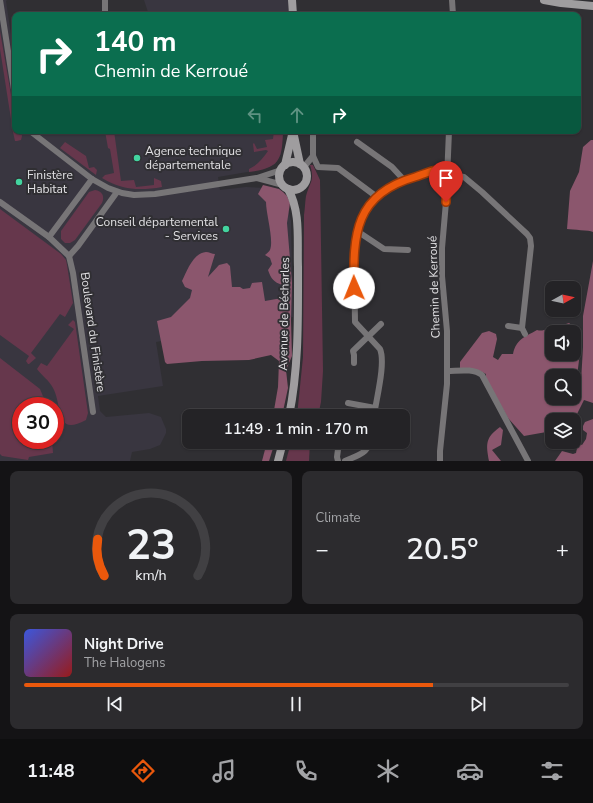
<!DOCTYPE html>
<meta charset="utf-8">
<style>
:root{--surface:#242326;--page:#2c2b2e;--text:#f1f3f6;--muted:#a3a4a7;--line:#414043;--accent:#ea580c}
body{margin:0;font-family:"Nunito Sans",sans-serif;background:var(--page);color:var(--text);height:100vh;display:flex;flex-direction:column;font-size:15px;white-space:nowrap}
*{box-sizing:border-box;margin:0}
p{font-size:13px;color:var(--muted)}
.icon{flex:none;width:22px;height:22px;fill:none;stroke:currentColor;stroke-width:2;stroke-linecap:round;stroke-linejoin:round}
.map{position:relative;height:461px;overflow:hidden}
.side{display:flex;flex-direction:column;gap:10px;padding:10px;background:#141315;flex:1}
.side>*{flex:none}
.guide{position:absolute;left:12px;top:12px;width:569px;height:122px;border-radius:8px;box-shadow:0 1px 3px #0004,0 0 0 1px var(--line);background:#0b6e4f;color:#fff;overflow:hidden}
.needle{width:26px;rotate:82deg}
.tools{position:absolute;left:545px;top:281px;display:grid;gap:8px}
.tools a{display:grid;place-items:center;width:36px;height:36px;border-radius:8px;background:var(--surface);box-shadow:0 1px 3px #0004,0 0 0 1px var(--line);font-size:20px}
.speed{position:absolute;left:12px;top:397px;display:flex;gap:8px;font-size:20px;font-weight:700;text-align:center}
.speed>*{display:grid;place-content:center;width:52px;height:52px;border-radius:50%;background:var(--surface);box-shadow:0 1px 3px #0004,0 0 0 1px var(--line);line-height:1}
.speed .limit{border:6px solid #d22;background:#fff;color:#111}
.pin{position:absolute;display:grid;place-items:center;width:34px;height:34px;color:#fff;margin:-41px -17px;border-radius:50% 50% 50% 0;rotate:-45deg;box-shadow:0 0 4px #0007}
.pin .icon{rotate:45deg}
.me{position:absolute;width:44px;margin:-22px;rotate:359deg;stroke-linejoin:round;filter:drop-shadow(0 0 3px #0008)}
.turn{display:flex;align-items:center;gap:14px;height:84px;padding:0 16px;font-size:18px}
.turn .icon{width:52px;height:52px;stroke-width:2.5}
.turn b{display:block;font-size:28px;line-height:34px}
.lanes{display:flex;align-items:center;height:38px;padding:0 16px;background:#0003;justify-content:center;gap:20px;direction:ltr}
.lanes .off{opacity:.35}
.big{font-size:30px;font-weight:600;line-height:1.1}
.side .card{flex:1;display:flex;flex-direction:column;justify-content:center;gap:6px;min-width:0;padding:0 14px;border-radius:8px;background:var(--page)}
.side .dial{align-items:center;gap:0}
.dial svg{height:104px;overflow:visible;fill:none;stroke:var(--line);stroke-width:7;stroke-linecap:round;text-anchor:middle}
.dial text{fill:var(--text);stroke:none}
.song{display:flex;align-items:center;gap:12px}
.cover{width:48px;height:48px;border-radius:6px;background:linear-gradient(135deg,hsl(230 70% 55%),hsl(0 70% 35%))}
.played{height:4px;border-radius:2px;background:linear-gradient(90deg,var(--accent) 75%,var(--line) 75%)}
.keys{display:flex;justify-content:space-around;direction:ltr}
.heat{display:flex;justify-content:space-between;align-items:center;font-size:22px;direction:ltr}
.side .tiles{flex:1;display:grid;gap:10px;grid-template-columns:1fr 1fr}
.card:last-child{grid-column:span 2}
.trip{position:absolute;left:182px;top:409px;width:228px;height:40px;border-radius:8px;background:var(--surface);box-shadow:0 1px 3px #0004,0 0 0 1px var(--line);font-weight:600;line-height:40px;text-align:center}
.tab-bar{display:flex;height:64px;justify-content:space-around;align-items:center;background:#0e0e0f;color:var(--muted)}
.tab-bar .icon{width:28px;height:28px}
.tab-bar .current{color:var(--accent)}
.tab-bar b{font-size:18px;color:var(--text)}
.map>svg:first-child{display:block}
</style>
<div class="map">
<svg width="593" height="461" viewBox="0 0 593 461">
<rect width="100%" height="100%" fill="#302f33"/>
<!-- built -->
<g fill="#393640" fill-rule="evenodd">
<path d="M 0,0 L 7,0 L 6,1 L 15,62 L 15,131 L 283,131 L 281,154 L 275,164 L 264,169 L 218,177 L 220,190 L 246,187 L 267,188 L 286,201 L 291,221 L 293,317 L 156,342 L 163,386 L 98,396 L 100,411 L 106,417 L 149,413 L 161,417 L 163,422 L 166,429 L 166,433 L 160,445 L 150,449 L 132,452 L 130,461 L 0,461 ZM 21,406 L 55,406 L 55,440 L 21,440 Z"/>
<path d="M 144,0 L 288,0 L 289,15 L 149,15 Z"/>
</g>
<!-- green -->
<g fill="#66374c">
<path d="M 0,31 L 15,118 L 15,131 L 21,131 L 22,136 L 21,140 L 17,141 L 15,141 L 13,132 L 0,49 Z"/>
<path d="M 105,131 L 114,131 L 121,181 L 134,180 L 136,187 L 154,185 L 154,178 L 161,181 L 162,187 C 140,191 121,190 102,178 L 105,175 L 114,173 L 110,149 L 108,148 Z"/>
<path d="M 274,131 L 283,131 C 282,160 280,168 249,172 L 249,169 C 257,166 263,158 268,151 L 266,150 L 254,152 L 253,144 L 254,143 L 257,149 L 267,147 L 265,140 L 273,139 Z"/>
<path d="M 65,142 L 86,156 L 89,168 L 94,167 L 97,170 L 96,175 L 60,148 Z"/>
<path d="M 310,165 L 313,165 L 320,180 L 323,371 L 321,402 L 318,416 L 297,416 L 303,357 L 304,215 C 305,209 305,202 306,196 C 310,181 315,181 310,165 Z"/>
<path d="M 95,190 C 102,191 105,196 102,203 L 75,240 L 70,243 L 65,243 L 61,239 L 61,231 L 89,192 Z"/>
<path d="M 0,209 L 61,254 L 66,260 L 67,265 L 73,303 L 65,317 L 60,314 L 31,353 L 36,358 L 29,364 L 28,364 L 26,361 L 29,356 L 0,335 Z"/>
<path d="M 73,320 L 75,322 L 88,413 L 86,420 C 54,437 63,406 53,388 C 49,380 42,376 37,369 L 41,363 L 47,366 L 74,329 L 68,325 Z"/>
<path d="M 0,358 L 40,389 L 47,406 L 21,406 L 21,440 L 52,440 L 53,453 L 29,457 L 28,460 L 2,456 L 0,454 Z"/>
<path d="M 291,442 L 310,442 L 309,461 L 286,461 Z"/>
</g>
<!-- forest -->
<g fill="#8b566d" fill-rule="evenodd">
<path d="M 591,140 L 593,140 L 593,232 C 589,230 573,230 567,229 L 570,191 L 579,172 L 583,147 Z"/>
<path d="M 263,185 L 279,189 L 283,192 L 287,196 L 290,203 L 287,223 L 292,283 L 291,320 L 292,356 L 286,370 L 288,388 L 282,416 L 273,416 L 278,387 L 279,361 L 271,355 L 249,360 L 202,361 L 167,364 L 165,362 L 157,321 L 171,317 L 190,298 L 192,290 L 185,287 L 182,281 C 187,271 193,253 206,252 C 209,252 212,254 215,254 L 208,277 L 219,265 L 227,263 L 230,266 L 232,287 L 240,287 L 243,289 L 250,288 L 252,283 L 262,282 L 265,301 L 282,298 L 282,285 C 274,282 271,279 268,270 L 272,264 L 270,258 L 265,255 C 267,253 269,252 270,250 C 274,240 266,214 266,202 L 258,194 Z"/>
<path d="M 593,261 L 593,403 L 584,400 L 574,420 L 552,420 L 552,431 L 524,436 L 508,418 L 486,379 L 486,374 L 478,370 L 460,368 L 460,362 L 482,333 L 489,331 L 496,334 L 497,339 L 493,357 L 498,360 L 502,354 L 513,354 C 516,339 525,337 537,330 C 544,332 547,328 553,327 C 559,326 564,325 569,323 C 576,328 577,329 574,337 L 581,345 L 577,376 L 581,382 L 583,347 L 583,316 ZM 552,332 L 574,332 L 574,354 L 552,354 ZM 552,376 L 574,376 L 574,398 L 552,398 Z"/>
<path d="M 593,419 L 593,461 L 555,461 L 562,451 L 573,454 L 576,453 L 578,443 L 582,445 L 586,439 L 587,433 L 583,430 L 583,426 L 585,422 Z"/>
<path d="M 500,427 L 503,430 L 501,445 L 492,450 L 501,461 L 489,461 C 486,444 485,438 500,427 Z"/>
<path d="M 267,442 L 275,442 L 269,461 L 262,461 Z"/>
</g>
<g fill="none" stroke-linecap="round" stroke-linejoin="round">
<!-- street -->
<g stroke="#777577" stroke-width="6">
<path d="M 0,0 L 15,96"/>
<path d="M 105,0 L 105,15"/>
<path d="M 452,0 L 453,15"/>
<path d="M 30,131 L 92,179 L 108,188 L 122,193 L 134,195 L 155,194 L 257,178 L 281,170"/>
<path d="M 313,131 L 313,156 L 318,167 L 338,168 L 377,197"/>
<path d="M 357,142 L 392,167 L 404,180"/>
<path d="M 304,167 L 313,156"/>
<path d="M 257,178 L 283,185"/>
<path d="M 0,202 L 49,237 L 69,256 L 78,246 L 117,192"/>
<path d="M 357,231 L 384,249 L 408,250"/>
<path d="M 49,237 L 92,179"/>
<path d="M 69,256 L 73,273 L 93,412"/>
<path d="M 508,326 L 522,328"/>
<path d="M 354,363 L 354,355 L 353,351 L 381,324"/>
<path d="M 447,371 C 458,371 473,368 482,375 L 528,461"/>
<path d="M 348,403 L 375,408"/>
<path d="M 374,416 C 376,400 386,363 380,349 L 355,322 L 354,258 L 357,228 L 364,213 L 372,201 L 381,193 L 404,180 L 440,169 L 447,171 L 452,175 L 464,177 L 482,192 L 527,234 L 530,238 L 531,246 L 522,328 L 525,334"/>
<path d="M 339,444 L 357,447"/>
<path d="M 338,461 L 337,457 L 339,442"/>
<path d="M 345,461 C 355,456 366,455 370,442"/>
<path d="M 440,461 L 440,451 L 447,384 L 447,331 L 442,276 L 442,248 L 446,202 L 449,131"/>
</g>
<!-- secondary -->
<g stroke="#9f9d9f" stroke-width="8">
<path d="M 292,0 L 293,15"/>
<path d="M 544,0 L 561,3 L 593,6"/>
<path d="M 293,131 L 300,164"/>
<circle cx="293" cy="176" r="14"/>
<path d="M 285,165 L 292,135"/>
<path d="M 288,189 C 301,212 297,241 298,267 C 298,317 299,367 289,416"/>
<path d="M 278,461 L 283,442"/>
</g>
</g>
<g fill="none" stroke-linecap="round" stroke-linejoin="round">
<defs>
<path id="route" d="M 354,288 C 353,234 355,194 415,177 C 425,174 437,167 447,171 L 446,202"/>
</defs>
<!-- route casing -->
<use href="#route" stroke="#983908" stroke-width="10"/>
<!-- route -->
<use href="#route" stroke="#ea580c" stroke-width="7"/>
</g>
<!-- markers -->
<g fill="#43d4a0" stroke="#302f33" stroke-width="1.5">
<circle cx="137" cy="158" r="4"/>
<circle cx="19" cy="182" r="4"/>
<circle cx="226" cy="229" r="4"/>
</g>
<g text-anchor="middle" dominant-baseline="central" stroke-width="4" stroke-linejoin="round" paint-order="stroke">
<!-- poi labels -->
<g font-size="12" fill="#e1e0e3" stroke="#302f33" text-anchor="start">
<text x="145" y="151">Agence technique<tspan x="145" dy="14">départementale</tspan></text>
<text x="27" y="175">Finistère<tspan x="27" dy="14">Habitat</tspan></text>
<text x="218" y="222" text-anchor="end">Conseil départemental<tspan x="218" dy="14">- Services</tspan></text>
</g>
<!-- street labels -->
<g font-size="12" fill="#e1e0e3" stroke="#302f33">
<text transform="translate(434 287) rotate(-92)">Chemin de Kerroué</text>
<text transform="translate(284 314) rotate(-89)">Avenue de Bécharles</text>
<text transform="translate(93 332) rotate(82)">Boulevard du Finistère</text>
</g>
</g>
</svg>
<div class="tools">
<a><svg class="needle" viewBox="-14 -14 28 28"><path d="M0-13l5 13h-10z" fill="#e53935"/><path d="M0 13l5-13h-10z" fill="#a3a4a7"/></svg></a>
<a><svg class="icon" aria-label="sound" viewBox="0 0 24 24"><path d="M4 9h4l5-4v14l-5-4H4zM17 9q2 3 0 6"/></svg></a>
<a><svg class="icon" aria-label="search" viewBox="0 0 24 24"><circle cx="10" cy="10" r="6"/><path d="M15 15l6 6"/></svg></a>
<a><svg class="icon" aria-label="layers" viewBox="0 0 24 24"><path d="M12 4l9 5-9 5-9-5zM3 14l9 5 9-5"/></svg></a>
</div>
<div class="speed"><div class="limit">30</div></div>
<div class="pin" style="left:446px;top:202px;background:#d93025"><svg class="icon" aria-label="arrive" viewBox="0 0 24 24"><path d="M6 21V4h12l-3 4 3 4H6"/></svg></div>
<svg class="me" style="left:354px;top:288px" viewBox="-20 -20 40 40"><circle r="19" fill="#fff"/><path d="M0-13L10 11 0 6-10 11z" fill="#ea580c"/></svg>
<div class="trip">11:49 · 1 min · 170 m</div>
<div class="guide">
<div class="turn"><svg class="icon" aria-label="right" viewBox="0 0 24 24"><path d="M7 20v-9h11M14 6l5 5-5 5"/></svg><div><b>140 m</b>Chemin de Kerroué</div></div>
<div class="lanes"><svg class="icon off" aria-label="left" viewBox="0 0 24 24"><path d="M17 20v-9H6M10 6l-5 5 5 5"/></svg><svg class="icon off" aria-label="ahead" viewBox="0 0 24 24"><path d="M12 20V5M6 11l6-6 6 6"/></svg><svg class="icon" aria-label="right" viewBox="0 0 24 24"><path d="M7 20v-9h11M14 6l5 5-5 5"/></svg></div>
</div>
</div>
<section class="side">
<div class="tiles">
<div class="card dial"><svg viewBox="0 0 100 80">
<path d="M14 69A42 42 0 1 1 86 69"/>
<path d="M14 69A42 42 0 0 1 9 41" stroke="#ea580c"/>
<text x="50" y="56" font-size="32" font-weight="700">23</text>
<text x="50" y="72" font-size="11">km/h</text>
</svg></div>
<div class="card"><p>Climate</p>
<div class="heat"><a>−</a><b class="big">20.5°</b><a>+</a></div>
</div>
<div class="card">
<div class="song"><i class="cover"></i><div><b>Night Drive</b><p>The Halogens</p></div></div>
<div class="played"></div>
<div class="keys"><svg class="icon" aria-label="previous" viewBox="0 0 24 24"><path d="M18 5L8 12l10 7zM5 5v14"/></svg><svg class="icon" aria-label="pause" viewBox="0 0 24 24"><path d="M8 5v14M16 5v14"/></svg><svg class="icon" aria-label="next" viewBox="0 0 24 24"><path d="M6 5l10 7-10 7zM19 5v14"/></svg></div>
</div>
</div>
</section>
<nav class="tab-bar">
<b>11:48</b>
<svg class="icon current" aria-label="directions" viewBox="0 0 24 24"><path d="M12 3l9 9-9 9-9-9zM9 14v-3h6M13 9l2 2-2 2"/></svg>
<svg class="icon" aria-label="music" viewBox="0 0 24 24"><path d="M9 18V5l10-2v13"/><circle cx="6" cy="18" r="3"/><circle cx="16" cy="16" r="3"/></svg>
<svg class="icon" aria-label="phone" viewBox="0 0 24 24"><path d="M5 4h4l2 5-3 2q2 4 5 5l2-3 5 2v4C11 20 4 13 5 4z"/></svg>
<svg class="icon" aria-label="climate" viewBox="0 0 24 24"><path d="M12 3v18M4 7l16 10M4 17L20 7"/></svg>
<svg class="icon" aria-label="car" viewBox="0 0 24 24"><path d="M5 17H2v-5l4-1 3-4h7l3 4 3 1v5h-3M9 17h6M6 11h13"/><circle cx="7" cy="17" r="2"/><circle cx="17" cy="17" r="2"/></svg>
<svg class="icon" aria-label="filters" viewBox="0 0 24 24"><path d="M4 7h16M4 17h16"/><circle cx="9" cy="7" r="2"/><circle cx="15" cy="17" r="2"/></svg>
</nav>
